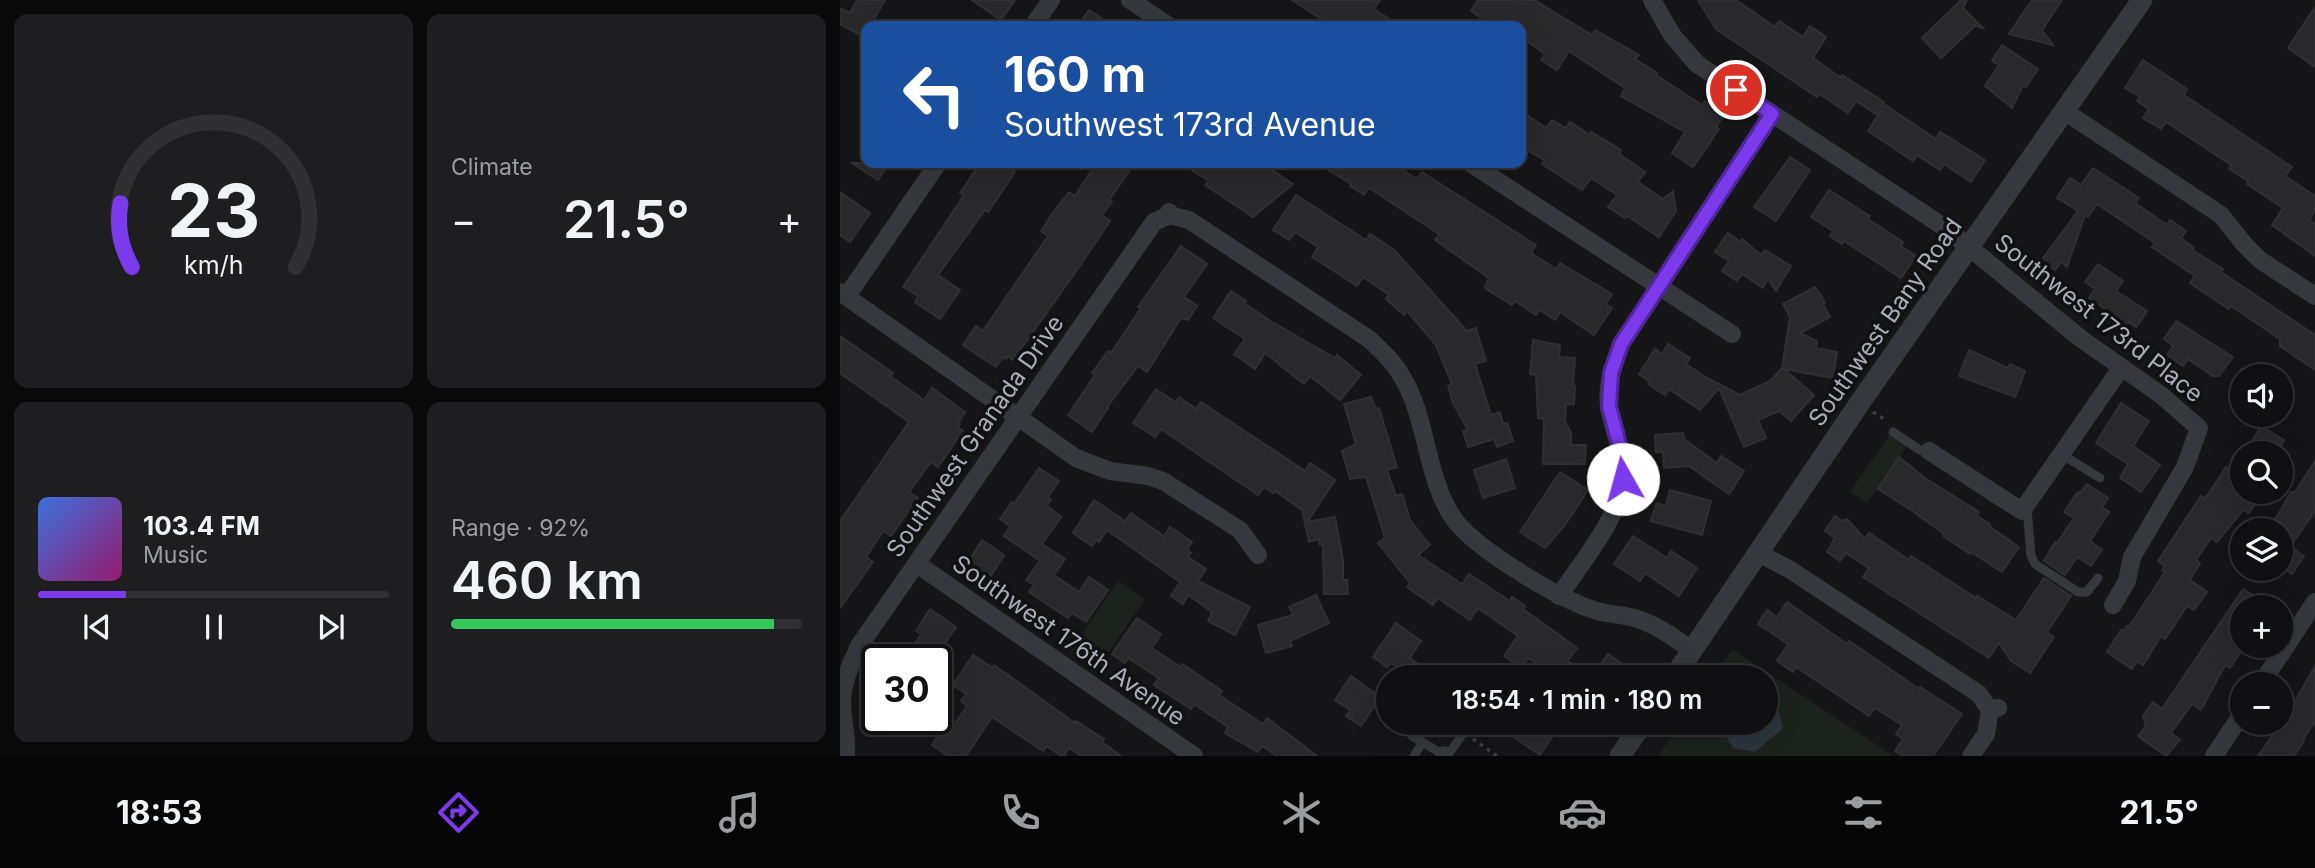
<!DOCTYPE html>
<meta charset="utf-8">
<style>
:root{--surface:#101012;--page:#1e1e20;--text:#f1f3f6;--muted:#9c9d9f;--line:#303032;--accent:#7c3aed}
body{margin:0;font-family:Inter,sans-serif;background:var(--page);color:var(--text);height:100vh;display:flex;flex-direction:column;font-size:26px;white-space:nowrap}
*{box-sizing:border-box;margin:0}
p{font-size:23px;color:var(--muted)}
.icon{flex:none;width:38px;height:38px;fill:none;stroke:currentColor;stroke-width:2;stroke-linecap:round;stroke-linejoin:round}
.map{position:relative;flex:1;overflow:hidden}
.side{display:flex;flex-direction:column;gap:14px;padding:14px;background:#09090a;width:840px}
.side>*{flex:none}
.hud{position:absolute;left:21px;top:21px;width:665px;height:147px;border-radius:14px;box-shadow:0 7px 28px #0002,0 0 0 2px var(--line);background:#1a4fa0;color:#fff;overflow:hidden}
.fabs{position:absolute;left:1390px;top:364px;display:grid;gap:14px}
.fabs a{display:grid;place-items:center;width:63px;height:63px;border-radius:50%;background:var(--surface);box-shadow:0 7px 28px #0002,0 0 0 2px var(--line);font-size:35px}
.speed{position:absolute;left:21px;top:644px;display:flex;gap:14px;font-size:35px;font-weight:700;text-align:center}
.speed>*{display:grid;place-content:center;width:91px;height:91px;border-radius:50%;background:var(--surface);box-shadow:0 7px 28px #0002,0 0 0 2px var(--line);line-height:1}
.speed .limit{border:4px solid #111;border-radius:10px;background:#fff;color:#111}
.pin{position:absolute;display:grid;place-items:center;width:60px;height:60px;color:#fff;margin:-30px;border:4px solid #fff;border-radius:50%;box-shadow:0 2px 7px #0007}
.me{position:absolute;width:77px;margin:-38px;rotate:353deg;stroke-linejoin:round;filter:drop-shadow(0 0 5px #0008)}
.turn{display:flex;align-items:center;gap:24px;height:147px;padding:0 28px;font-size:32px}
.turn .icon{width:91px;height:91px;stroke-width:2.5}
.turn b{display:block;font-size:49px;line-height:60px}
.big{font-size:52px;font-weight:600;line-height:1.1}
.side .card{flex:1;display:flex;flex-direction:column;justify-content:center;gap:10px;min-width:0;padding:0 24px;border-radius:14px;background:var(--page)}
.side .dial{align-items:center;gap:0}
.dial svg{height:182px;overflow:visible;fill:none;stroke:var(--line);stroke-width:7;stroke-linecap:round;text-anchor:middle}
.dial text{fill:var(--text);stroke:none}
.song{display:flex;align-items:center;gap:21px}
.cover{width:84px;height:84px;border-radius:10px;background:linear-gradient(135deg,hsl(220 70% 55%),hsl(320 70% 35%))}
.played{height:7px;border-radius:4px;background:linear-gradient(90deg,var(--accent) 25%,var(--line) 25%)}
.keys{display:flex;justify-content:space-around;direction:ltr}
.heat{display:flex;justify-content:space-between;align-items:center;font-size:38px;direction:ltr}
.charge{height:10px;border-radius:5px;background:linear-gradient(90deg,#34c759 92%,var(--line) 0)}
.side .tiles{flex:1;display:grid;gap:14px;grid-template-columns:repeat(2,1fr)}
.trip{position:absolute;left:536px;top:665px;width:402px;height:70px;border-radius:35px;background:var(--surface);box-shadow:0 7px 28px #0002,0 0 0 2px var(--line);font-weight:600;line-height:70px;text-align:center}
.tab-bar{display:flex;height:112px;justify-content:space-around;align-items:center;background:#060607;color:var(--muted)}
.tab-bar .icon{width:49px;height:49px}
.tab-bar .active{color:var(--accent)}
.tab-bar b{font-size:32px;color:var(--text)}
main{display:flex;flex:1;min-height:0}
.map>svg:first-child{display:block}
</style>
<main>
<section class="side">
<div class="tiles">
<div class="card dial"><svg viewBox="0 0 100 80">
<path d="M14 69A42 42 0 1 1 86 69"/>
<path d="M14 69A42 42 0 0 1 9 41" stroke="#7c3aed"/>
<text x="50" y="56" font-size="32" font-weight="700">23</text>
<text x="50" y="72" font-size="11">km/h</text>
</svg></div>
<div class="card"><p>Climate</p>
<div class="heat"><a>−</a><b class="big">21.5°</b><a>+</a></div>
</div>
<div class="card">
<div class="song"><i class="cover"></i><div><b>103.4 FM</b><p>Music</p></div></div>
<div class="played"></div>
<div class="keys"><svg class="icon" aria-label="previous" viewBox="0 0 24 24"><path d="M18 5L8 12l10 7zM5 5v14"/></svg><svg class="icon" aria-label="pause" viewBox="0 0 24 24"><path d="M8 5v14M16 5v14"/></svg><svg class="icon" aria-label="next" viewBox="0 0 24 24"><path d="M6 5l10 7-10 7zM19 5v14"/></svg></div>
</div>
<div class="card"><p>Range · 92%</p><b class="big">460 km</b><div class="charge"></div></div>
</div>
</section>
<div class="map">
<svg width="1475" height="756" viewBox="0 0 1475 756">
<rect width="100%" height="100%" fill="#161618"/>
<!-- green -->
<g fill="#1c231d">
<path d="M 1052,431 L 1069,442 L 1027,503 L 1010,492 Z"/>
<path d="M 278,581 L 305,599 L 258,668 L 231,649 Z"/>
<path d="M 892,649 L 1054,756 L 818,756 L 841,723 L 926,723 L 926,677 L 873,677 Z"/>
</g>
<!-- water -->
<path fill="#2c353c" d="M 926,702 L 939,713 L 943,728 L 915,752 L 893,748 L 886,736 L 887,723 L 926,723 Z"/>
<!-- building -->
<g fill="#29292c" stroke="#303034" stroke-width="2">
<path d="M 17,0 L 45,0 L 30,26 L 26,26 L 24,37 L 0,24 L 0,8 L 10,13 Z"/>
<path d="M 132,0 L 175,0 L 161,20 Z"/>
<path d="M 452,0 L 540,0 L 534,9 L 560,26 L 492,26 Z"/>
<path d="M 638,0 L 694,0 L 752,35 L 755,30 L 799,55 L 795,59 L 817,73 L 816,75 L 862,105 L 865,101 L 885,114 L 876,127 L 879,129 L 853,167 L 832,153 L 845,132 L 781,96 L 785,88 L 729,51 L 717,70 L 701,60 L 705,54 L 681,37 L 681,26 L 649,26 L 649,23 L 631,11 Z"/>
<path d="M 858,0 L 896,0 L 935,27 L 939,21 L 963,37 L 970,26 L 986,37 L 973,58 L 1001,78 L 1002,75 L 1044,102 L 1036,114 L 1016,101 L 1008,113 L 980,94 L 977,97 L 876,29 Z"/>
<path d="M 1121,0 L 1127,0 L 1123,8 L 1143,28 L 1132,25 L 1134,27 L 1101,58 L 1082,38 Z"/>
<path d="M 1192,0 L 1222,0 L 1202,30 L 1213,45 L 1169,34 Z"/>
<path d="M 1475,7 L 1475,67 L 1448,48 Z"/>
<path d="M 249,10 L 273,26 L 238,26 Z"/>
<path d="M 1162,45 L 1198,69 L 1186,87 L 1183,85 L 1172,108 L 1145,86 L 1159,65 L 1152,61 Z"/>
<path d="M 1303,60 L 1347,89 L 1344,95 L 1452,167 L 1445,176 L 1475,196 L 1475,211 L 1469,220 L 1475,224 L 1475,256 L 1432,225 L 1443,208 L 1407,184 L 1408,181 L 1389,169 L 1391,165 L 1326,122 L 1321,129 L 1303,118 L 1309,109 L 1297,101 L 1300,97 L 1285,88 Z"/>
<path d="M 1045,105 L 1096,139 L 1100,132 L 1145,160 L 1131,182 L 1104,164 L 1100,170 L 1077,155 L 1073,161 L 1028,131 Z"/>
<path d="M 681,111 L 706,128 L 712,120 L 726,128 L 730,122 L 750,135 L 751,132 L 781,150 L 779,154 L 805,172 L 798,182 L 823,199 L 833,191 L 836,211 L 819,237 L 787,216 L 785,218 L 768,207 L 777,195 L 751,178 L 742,190 L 702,164 L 705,160 L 681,147 Z"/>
<path d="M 950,157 L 970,170 L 936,221 L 914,207 Z"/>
<path d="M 12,163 L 49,163 L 38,180 Z"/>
<path d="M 140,163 L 161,163 L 175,172 L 148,212 L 145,210 L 98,275 L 120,290 L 100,319 L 75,302 L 78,296 L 63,287 L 124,195 L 120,193 Z"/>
<path d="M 256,163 L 295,163 L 269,200 L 272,202 L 262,215 L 270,221 L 237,270 L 173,360 L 168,356 L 166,359 L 163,357 L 156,367 L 123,345 L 136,326 L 143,331 L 208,236 L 201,231 L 215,210 L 229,192 L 235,196 Z"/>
<path d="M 340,163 L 422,163 L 453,184 L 413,217 L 365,185 L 369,181 Z"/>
<path d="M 477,163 L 551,163 L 577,179 L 582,172 L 696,245 L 691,253 L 716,269 L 720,263 L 772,294 L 766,304 L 772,308 L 754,335 L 720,312 L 715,320 L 700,310 L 696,315 L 675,301 L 672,305 L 646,289 L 645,286 L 649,278 L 595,240 L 599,234 L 529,188 L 524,195 L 510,186 L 511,184 Z"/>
<path d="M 1253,168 L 1299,198 L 1295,203 L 1327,225 L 1330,220 L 1346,231 L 1341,238 L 1354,248 L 1352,250 L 1383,269 L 1381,272 L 1475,335 L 1475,370 L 1440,346 L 1440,339 L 1391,306 L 1389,309 L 1350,283 L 1355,276 L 1312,247 L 1315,243 L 1257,204 L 1248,217 L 1245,215 L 1227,267 L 1221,262 L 1215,270 L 1201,261 L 1238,211 L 1217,198 L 1230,178 L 1241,185 Z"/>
<path d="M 989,190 L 1030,216 L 1028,219 L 1063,242 L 1061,246 L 1076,256 L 1061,278 L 1004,241 L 1002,244 L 990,236 L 993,231 L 971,217 Z"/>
<path d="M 0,192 L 30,213 L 10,242 L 0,235 Z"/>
<path d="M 456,195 L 526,240 L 530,234 L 554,250 L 627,331 L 636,328 L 646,361 L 635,364 L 651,415 L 660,412 L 663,424 L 667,423 L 673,441 L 657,447 L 654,439 L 628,447 L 623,431 L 628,430 L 613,403 L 608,386 L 612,384 L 596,345 L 567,311 L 564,315 L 546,299 L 549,295 L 523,277 L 517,286 L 472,257 L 478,247 L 455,232 L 449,240 L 433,230 Z"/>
<path d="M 888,233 L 901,242 L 902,239 L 921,255 L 925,250 L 951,266 L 936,291 L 928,278 L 923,288 L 902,274 L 897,281 L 882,271 L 889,261 L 875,252 Z"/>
<path d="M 341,246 L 367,264 L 344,297 L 357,306 L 348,320 L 341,318 L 307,372 L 298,366 L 267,407 L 268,408 L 252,432 L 228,415 L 255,375 L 252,373 L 268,351 L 271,353 L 301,308 L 298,307 Z"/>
<path d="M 1258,264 L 1283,281 L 1276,291 L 1307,311 L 1296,327 L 1289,322 L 1285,328 L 1269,317 L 1271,313 L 1249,298 L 1255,289 L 1245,282 Z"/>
<path d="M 975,287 L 985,302 L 983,304 L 990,317 L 960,333 L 977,341 L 976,348 L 997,352 L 993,378 L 944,369 L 974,395 L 951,421 L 939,411 L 918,420 L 926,438 L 904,447 L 879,388 L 860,410 L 829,389 L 825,395 L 808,384 L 810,382 L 799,374 L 815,349 L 822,354 L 828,344 L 850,358 L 846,364 L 867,378 L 900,395 L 930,381 L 942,368 L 950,317 L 943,304 Z"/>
<path d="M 391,291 L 406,301 L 404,303 L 432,322 L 495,358 L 497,355 L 521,375 L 500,400 L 470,376 L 464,384 L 425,353 L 415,369 L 394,354 L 405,339 L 373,318 Z"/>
<path d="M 1336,321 L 1393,357 L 1379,376 L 1373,376 L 1348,359 L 1343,366 L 1327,355 L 1333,346 L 1324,339 Z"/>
<path d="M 0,336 L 53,373 L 50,376 L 84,400 L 92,388 L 125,412 L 118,423 L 120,424 L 118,427 L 123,431 L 98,467 L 91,462 L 69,492 L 78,498 L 51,536 L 43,531 L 26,557 L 33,562 L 0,608 L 0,521 L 69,422 L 0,373 Z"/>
<path d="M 693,340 L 720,345 L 719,357 L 735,358 L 733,386 L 735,386 L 734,404 L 726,404 L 725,421 L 731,433 L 731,445 L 746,445 L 745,464 L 703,464 L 704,419 L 698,418 L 696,375 L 690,374 Z"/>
<path d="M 1129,350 L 1168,368 L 1170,364 L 1185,371 L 1175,397 L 1119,376 Z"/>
<path d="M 316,389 L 335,402 L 339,397 L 356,409 L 361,402 L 465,471 L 470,463 L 495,480 L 467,522 L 495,517 L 503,560 L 503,580 L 507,580 L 508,594 L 484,594 L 483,544 L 480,545 L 479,539 L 469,542 L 462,510 L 435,491 L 433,493 L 424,487 L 418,495 L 321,429 L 315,437 L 293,423 Z"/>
<path d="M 531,397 L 536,409 L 539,408 L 557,467 L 547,470 L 556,496 L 562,494 L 570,520 L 590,545 L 578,555 L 622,584 L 629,574 L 670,601 L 672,597 L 685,606 L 683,609 L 737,648 L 728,661 L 752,677 L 717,677 L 688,658 L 681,668 L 664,656 L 678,636 L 638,608 L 630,620 L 598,598 L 593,605 L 567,587 L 570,583 L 538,543 L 545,538 L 526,477 L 510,479 L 502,451 L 516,444 L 504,404 Z"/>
<path d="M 1281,403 L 1309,421 L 1293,446 L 1320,465 L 1301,492 L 1280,478 L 1288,464 L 1256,443 Z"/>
<path d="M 1421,426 L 1444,440 L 1436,453 L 1405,453 Z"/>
<path d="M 843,433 L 844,439 L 877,463 L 881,456 L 904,471 L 889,494 L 849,466 L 824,468 L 823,452 L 816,452 L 815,435 Z"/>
<path d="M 1402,456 L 1402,492 L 1423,492 L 1409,513 L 1403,510 L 1377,542 L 1371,538 L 1356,560 L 1360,563 L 1350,580 L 1367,592 L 1354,610 L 1347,606 L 1325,639 L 1321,636 L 1303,665 L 1297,661 L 1292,669 L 1267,652 L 1281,630 L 1283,631 L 1287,626 L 1289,627 L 1325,572 L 1322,570 L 1325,566 L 1318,561 L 1361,496 L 1365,499 L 1386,467 L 1392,471 Z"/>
<path d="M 1059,457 L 1085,478 L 1139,512 L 1137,516 L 1150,524 L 1149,526 L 1179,547 L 1162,572 L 1131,552 L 1130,554 L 1103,536 L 1104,534 L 1071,510 L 1038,489 Z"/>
<path d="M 666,459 L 675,488 L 643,498 L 634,470 Z"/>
<path d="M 1475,461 L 1475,511 L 1450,547 L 1464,556 L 1452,574 L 1440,566 L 1440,530 L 1429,530 L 1451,492 L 1455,492 Z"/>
<path d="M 199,468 L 219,481 L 208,497 L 211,499 L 207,506 L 221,517 L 202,544 L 225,559 L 214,575 L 239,592 L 249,577 L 268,590 L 246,622 L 232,613 L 228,618 L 189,592 L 194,585 L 186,580 L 200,561 L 164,536 L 170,526 L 160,519 L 172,502 L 174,504 Z"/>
<path d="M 720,472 L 748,490 L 725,525 L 705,548 L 680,532 Z"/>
<path d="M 1247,484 L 1268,498 L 1262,507 L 1269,512 L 1250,541 L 1262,550 L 1251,566 L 1237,557 L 1225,575 L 1204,561 L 1215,542 L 1217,543 L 1234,518 L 1224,512 L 1238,492 L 1240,493 Z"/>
<path d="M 830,490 L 871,501 L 862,535 L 811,521 L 816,503 L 826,506 Z"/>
<path d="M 254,500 L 285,521 L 291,513 L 324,536 L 330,527 L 352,542 L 347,550 L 351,553 L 348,557 L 366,569 L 358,581 L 410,607 L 395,635 L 368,621 L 372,612 L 348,595 L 343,604 L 331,596 L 340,582 L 267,530 L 259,542 L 256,540 L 252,546 L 233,533 Z"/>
<path d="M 995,516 L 1002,521 L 1007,519 L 1025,539 L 1029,533 L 1069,560 L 1071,556 L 1136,598 L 1137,596 L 1176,620 L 1204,578 L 1231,596 L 1207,632 L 1214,637 L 1190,673 L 1171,661 L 1159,643 L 1149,658 L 1023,577 L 1029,568 L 1006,553 L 1000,561 L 987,552 L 995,538 L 985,531 Z"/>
<path d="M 793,536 L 827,558 L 831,551 L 857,568 L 839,596 L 805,573 L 800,581 L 774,564 Z"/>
<path d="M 142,540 L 164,555 L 149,579 L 127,564 Z"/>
<path d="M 1403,589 L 1433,607 L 1402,607 L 1402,650 L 1390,668 L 1385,665 L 1361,710 L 1352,704 L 1331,733 L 1340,740 L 1326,756 L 1298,736 L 1306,726 L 1303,716 L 1313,702 L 1322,709 Z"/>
<path d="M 476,595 L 489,623 L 450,641 L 452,646 L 426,653 L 418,625 L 453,615 L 449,607 Z"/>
<path d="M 947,602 L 1007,644 L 1009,641 L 1079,689 L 1080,687 L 1122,714 L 1093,756 L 1063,756 L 1055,751 L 1063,739 L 1056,734 L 1062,725 L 1035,708 L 1029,716 L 956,667 L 953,672 L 937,661 L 948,644 L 918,624 L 927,610 L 937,617 Z"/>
<path d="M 90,609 L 116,627 L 94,660 L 64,660 L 81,634 L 76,631 Z"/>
<path d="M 297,618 L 321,634 L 312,648 L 340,667 L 342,664 L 382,691 L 379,695 L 423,724 L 427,718 L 477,756 L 437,756 L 422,746 L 418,752 L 385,733 L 388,727 L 354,704 L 351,709 L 314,685 L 319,678 L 288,658 L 285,663 L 272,654 Z"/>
<path d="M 556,623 L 581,641 L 570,658 L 577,663 L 569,674 L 550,663 L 547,667 L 533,657 Z"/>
<path d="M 768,654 L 784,665 L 775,677 L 752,677 Z"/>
<path d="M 133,655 L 153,668 L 154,665 L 235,723 L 236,721 L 264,739 L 262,742 L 281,756 L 241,756 L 229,748 L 224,756 L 221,756 L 207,746 L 203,751 L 152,717 L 126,756 L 108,756 L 92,745 L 103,728 L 109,732 L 127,706 L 121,701 L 126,694 L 113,685 Z"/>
<path d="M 1475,666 L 1475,721 L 1463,740 L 1464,741 L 1454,756 L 1418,756 L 1440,725 L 1441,726 Z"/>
<path d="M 511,676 L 540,697 L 521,726 L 506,716 L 510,710 L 495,700 Z"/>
<path d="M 652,723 L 722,723 L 700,755 Z"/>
</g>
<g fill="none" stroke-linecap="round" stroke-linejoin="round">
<!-- path -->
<g stroke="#3d3f44" stroke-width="3.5" stroke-dasharray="3.5 5" stroke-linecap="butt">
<path d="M 1033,412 L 1047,421"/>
<path d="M 633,739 L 657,756"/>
</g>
<!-- service -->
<g stroke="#37383d" stroke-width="9">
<path d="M 1053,432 L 1080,450 L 1089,451"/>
<path d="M 1221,454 L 1260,478"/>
<path d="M 1187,508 L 1191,555 L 1195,564 L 1238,592 L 1247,592 L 1258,578"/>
<path d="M 572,736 L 604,755 L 610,752 L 624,732"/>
<path d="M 574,756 L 582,743"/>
</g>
<!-- minor -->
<g stroke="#37383d" stroke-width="18">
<path d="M 290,0 L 329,26"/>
<path d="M 812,0 L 832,35 L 857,64 L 1107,229 L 1240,338 L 1321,395 L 1359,428 L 1345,467 L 1292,557 L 1287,581 L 1273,605"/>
<path d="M 193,26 L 211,0"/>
<path d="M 1224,111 L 1381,215 L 1404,244 L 1420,260 L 1475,296"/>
<path d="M 630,163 L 892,334"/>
<path d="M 329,212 L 330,215 L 349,220 L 529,339 C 544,353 557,365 566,384 C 588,425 587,485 617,523 C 640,551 716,597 751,609 C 766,615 782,614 798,619 C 818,626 835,638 853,651"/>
<path d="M 0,292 L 236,458 L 270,471 L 308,476 L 323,481 L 400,530 L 418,555"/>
<path d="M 7,296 L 98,163"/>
<path d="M 1089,451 L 1182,511 L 1281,368"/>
<path d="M 918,553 L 949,569 L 1139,694 L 1150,710"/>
<path d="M 77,564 L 354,756"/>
<path d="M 719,596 C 741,563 778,520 783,480 C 786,455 772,430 769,406 C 766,385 774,364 781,344 L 932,114"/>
<path d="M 1421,684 L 1475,602"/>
<path d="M 6,756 C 7,737 2,719 2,700 C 3,681 11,663 19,646 L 314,222 L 330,215"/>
<path d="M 604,756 L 604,755"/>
<path d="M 1131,756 L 1146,734 L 1150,710 L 1158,708"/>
<path d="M 1374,756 L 1402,714"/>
</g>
<!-- tertiary -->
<g stroke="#37383d" stroke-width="21">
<path d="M 834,677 L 1019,404 L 1302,0"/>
<path d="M 780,756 L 803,723"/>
</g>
</g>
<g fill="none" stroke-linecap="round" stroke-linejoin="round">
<defs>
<path id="route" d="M 783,479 L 779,444 L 769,406 L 771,373 L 781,344 L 932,114 L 896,90"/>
</defs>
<!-- route casing -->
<use href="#route" stroke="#51269a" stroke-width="18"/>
<!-- route -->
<use href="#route" stroke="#7c3aed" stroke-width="12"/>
</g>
<g text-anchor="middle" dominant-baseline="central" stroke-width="7" stroke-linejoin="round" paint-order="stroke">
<!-- street labels -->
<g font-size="24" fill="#a8adb8" stroke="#111113">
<text transform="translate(1259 318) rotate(38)">Southwest 173rd Place</text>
<text transform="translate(1045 322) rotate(-55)">Southwest Bany Road</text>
<text transform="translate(135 436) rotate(-55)">Southwest Granada Drive</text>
<text transform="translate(229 640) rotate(35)">Southwest 176th Avenue</text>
</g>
</g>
</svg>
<div class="fabs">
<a><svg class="icon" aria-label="sound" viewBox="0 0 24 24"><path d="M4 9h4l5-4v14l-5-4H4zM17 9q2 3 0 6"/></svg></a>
<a><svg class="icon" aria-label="search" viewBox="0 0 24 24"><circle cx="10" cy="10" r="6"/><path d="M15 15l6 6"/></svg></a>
<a><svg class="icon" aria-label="layers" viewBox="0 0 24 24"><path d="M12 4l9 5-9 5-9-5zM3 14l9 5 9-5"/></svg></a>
<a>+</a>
<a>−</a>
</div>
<div class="speed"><div class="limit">30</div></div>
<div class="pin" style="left:896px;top:90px;background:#d93025"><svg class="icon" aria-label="arrive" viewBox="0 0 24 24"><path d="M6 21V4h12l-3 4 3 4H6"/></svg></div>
<svg class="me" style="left:783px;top:479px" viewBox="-20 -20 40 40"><circle r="19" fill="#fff"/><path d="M0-13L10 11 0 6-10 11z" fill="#7c3aed"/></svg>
<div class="trip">18:54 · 1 min · 180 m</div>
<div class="hud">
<div class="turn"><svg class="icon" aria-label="left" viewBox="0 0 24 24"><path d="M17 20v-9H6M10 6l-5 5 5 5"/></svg><div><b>160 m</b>Southwest 173rd Avenue</div></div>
</div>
</div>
</main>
<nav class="tab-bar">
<b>18:53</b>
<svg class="icon active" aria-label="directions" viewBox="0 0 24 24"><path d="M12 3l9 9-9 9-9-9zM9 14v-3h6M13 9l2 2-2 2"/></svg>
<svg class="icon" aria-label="music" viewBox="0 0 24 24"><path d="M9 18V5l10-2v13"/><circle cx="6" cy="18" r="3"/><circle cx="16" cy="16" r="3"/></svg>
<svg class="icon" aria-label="phone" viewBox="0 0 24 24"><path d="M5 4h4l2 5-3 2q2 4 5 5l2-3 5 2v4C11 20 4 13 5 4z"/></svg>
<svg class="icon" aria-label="climate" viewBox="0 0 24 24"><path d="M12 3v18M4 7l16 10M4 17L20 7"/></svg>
<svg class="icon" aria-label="car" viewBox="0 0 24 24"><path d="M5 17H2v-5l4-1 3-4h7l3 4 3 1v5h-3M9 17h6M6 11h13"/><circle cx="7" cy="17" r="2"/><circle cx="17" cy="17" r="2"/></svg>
<svg class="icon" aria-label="filters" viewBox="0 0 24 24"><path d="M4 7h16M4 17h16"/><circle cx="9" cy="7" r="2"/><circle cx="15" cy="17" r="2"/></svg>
<b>21.5°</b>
</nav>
